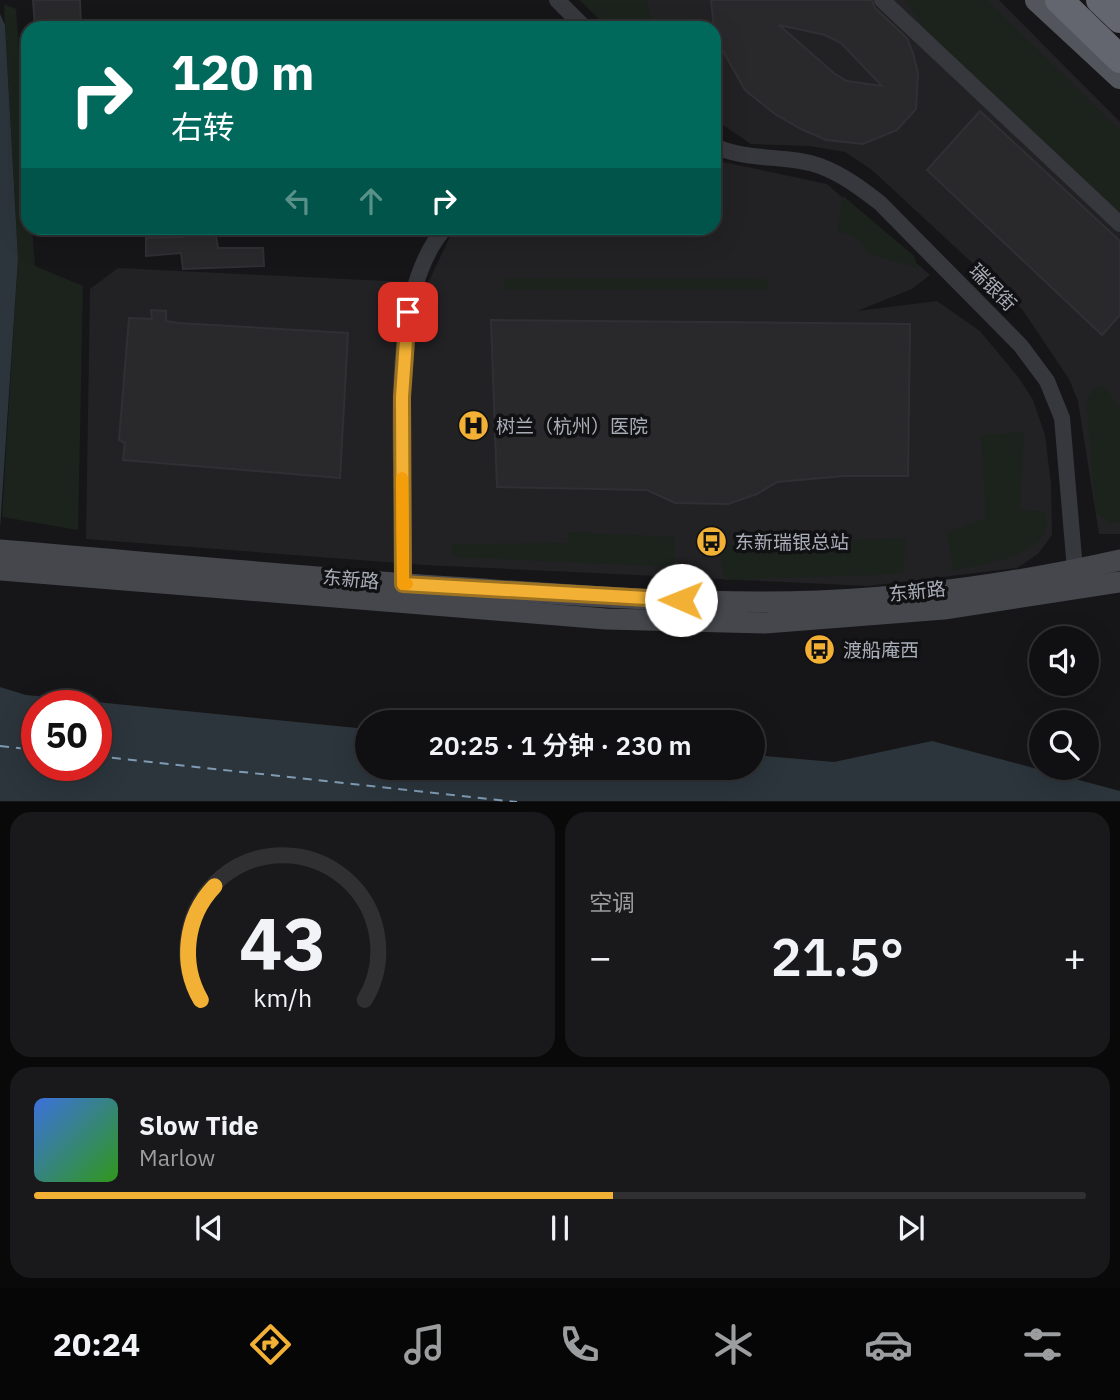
<!DOCTYPE html>
<html lang="zh">
<meta charset="utf-8">
<style>
:root{--surface:#101012;--page:#19191b;--text:#f1f3f6;--muted:#9c9d9f;--line:#303032;--accent:#f2b134}
body{margin:0;font-family:"IBM Plex Sans","Noto Sans SC",sans-serif;background:var(--page);color:var(--text);height:100vh;display:flex;flex-direction:column;font-size:26px;white-space:nowrap}
*{box-sizing:border-box;margin:0}
p{font-size:23px;color:var(--muted)}
.icon{flex:none;width:38px;height:38px;fill:none;stroke:currentColor;stroke-width:2;stroke-linecap:round;stroke-linejoin:round}
.map{position:relative;height:802px;overflow:hidden}
.side{display:flex;flex-direction:column;gap:10px;padding:10px;background:#09090a;flex:1}
.side>*{flex:none}
.guide{position:absolute;left:21px;top:21px;width:700px;height:214px;border-radius:21px;box-shadow:0 7px 28px #0002,0 0 0 2px var(--line);background:#00695c;color:#fff;overflow:hidden}
.buttons{position:absolute;left:1029px;top:626px;display:grid;gap:14px}
.buttons a{display:grid;place-items:center;width:70px;height:70px;border-radius:50%;background:var(--surface);box-shadow:0 7px 28px #0002,0 0 0 2px var(--line);font-size:35px}
.speed{position:absolute;left:21px;top:690px;display:flex;gap:14px;font-size:35px;font-weight:700;text-align:center}
.speed>*{display:grid;place-content:center;width:91px;height:91px;border-radius:50%;background:var(--surface);box-shadow:0 7px 28px #0002,0 0 0 2px var(--line);line-height:1}
.speed .limit{border:10px solid #d22;background:#fff;color:#111}
.pin{position:absolute;display:grid;place-items:center;width:60px;height:60px;color:#fff;margin:-30px;border-radius:14px;box-shadow:0 4px 10px #0006}
.me{position:absolute;width:77px;margin:-38px;rotate:271deg;stroke-linejoin:round;filter:drop-shadow(0 0 5px #0008)}
.turn{display:flex;align-items:center;gap:24px;height:147px;padding:0 35px;font-size:32px}
.turn .icon{width:91px;height:91px;stroke-width:2.5}
.turn b{display:block;font-size:49px;line-height:60px}
.lanes{display:flex;align-items:center;height:66px;padding:0 35px;background:#0003;justify-content:center;gap:35px;direction:ltr}
.lanes .off{opacity:.35}
.big{font-size:52px;font-weight:600;line-height:1.1}
.side .tile{flex:1;display:flex;flex-direction:column;justify-content:center;gap:10px;min-width:0;padding:0 24px;border-radius:21px;background:var(--page)}
.side .dial{align-items:center;gap:0}
.dial svg{height:182px;overflow:visible;fill:none;stroke:var(--line);stroke-width:7;stroke-linecap:round;text-anchor:middle}
.dial text{fill:var(--text);stroke:none}
.song{display:flex;align-items:center;gap:21px}
.cover{width:84px;height:84px;border-radius:10px;background:linear-gradient(135deg,hsl(220 70% 55%),hsl(110 70% 35%))}
.played{height:7px;border-radius:4px;background:linear-gradient(90deg,var(--accent) 55%,var(--line) 55%)}
.keys{display:flex;justify-content:space-around;direction:ltr}
.heat{display:flex;justify-content:space-between;align-items:center;font-size:38px;direction:ltr}
.side .tiles{flex:1;display:grid;gap:10px;grid-template-columns:1fr 1fr}
.tile:last-child{grid-column:span 2}
.trip{position:absolute;left:355px;top:710px;width:410px;height:70px;border-radius:35px;background:var(--surface);box-shadow:0 7px 28px #0002,0 0 0 2px var(--line);font-weight:600;line-height:70px;text-align:center}
.tab-bar{display:flex;height:112px;justify-content:space-around;align-items:center;background:#060607;color:var(--muted)}
.tab-bar .icon{width:49px;height:49px}
.tab-bar .on{color:var(--accent)}
.tab-bar b{font-size:32px;color:var(--text)}
.map>svg:first-child{display:block}
</style>
<div class="map">
<svg width="1120" height="802" viewBox="0 0 1120 802">
<rect width="100%" height="100%" fill="#161618"/>
<!-- built -->
<g fill="#222225">
<path d="M 580,0 L 999,0 L 1120,122 L 1120,534 L 1099,534 L 1078,401 L 1069,379 L 1022,309 L 872,170 L 845,152 L 809,146 L 751,144 L 714,119 L 714,28 L 608,28 Z"/>
<path d="M 714,160 L 827,184 L 930,275 L 912,289 L 857,311 L 937,301 L 980,331 L 1019,378 L 1033,400 L 1045,435 L 1051,484 L 1052,535 L 1038,554 L 1017,568 L 868,586 L 424,565 L 86,539 L 90,289 L 118,268 L 428,283 L 454,228 L 714,228 Z"/>
</g>
<!-- green -->
<g fill="#1c231d">
<path d="M 580,0 L 646,0 L 655,28 L 608,28 Z"/>
<path d="M 905,0 L 987,0 L 1120,131 L 1120,218 L 948,62 Z"/>
<path d="M 4,4 L 16,9 L 28,173 L 28,228 L 32,228 L 35,266 L 83,286 L 78,530 L 2,517 L 18,258 Z"/>
<path d="M 843,196 L 914,256 L 918,268 L 868,254 L 859,239 L 837,231 Z"/>
<path d="M 506,278 L 766,279 L 770,289 L 503,290 Z"/>
<path d="M 1097,386 L 1106,388 L 1120,408 L 1120,523 L 1109,522 L 1096,513 L 1086,400 Z"/>
<path d="M 1024,432 L 1020,510 L 1045,512 C 1045,517 1047,525 1046,529 C 1038,558 977,565 953,571 L 947,532 L 986,518 L 981,435 Z"/>
<path d="M 569,532 L 675,537 L 675,567 L 453,557 L 452,544 L 567,543 Z"/>
<path d="M 906,538 L 903,574 L 724,580 L 719,545 Z"/>
</g>
<!-- water -->
<g fill="#2c353c" fill-rule="evenodd">
<path d="M 0,14 L 5,25 L 18,258 L 0,528 Z"/>
<path d="M 0,687 L 26,695 L 367,729 L 368,768 L 752,768 L 753,755 L 834,762 L 932,741 L 1120,791 L 1120,801 L 0,801 ZM 37,705 L 96,705 L 96,765 L 37,765 Z"/>
</g>
<g fill="none" stroke-linecap="round" stroke-linejoin="round">
<!-- ferry -->
<g stroke="#7f9bb3" stroke-width="2" stroke-dasharray="9 7" stroke-linecap="butt">
<path d="M 0,746 L 37,750"/>
<path d="M 96,756 L 517,802"/>
</g>
</g>
<!-- building -->
<g fill="#29292c" stroke="#303034" stroke-width="2" fill-rule="evenodd">
<path d="M 33,0 L 80,0 L 81,28 L 35,28 Z"/>
<path d="M 711,0 L 872,0 L 875,8 L 907,38 L 913,53 L 918,73 L 916,109 L 897,130 L 863,144 L 826,140 L 801,129 L 775,114 L 745,90 L 715,37 ZM 779,25 L 825,35 L 841,43 L 882,86 L 847,81 L 835,74 Z"/>
<path d="M 980,111 L 1120,241 L 1120,315 L 1102,335 L 927,170 Z"/>
<path d="M 182,228 L 195,228 L 196,235 L 216,236 L 218,248 L 263,248 L 264,266 L 183,269 L 181,253 L 146,256 L 146,238 L 182,237 Z"/>
<path d="M 151,310 L 166,311 L 166,321 L 178,323 L 348,333 L 340,478 L 123,460 L 125,443 L 119,440 L 129,318 L 152,319 Z"/>
<path d="M 491,320 L 910,324 L 908,476 L 844,476 L 777,482 L 757,494 L 728,504 L 675,503 L 647,490 L 497,487 Z"/>
</g>
<g fill="none" stroke-linecap="round" stroke-linejoin="round">
<!-- street -->
<g stroke="#37383d" stroke-width="16">
<path d="M 557,0 L 585,28"/>
<path d="M 882,0 L 1120,224"/>
<path d="M 714,146 C 750,162 787,154 820,166 C 842,174 862,189 880,203 L 1021,346 L 1047,381 L 1062,418 L 1076,581"/>
<path d="M 402,594 C 409,495 377,305 445,228"/>
</g>
<!-- secondary -->
<g stroke="#45474d" stroke-width="21">
<path d="M 0,550 C 156,563 312,578 468,588 C 584,596 701,605 818,601 C 918,597 1022,582 1120,560"/>
<path d="M 0,570 L 606,619 L 765,623 L 944,609 L 1120,582"/>
</g>
<!-- primary -->
<path stroke="#53555c" stroke-width="24" d="M 1037,0 L 1120,77"/>
<!-- highway -->
<g stroke="#63666e" stroke-width="28">
<path d="M 1059,0 L 1120,59"/>
<path d="M 1100,0 L 1120,19"/>
</g>
</g>
<g fill="none" stroke-linecap="round" stroke-linejoin="round">
<defs>
<path id="route" d="M 408,312 L 402,397 L 403,584 L 681,600"/>
</defs>
<!-- route casing -->
<use href="#route" stroke="#9d7322" stroke-width="18"/>
<!-- route -->
<use href="#route" stroke="#f2b134" stroke-width="12"/>
<!-- slow -->
<path stroke="#f59e0b" stroke-width="12" d="M 402,478 L 403,584 L 407,584"/>
</g>
<!-- icons -->
<defs>
<symbol id="hospital-disc" viewBox="-11 -11 22 22"><circle r="9.5" fill="#f2b134" stroke="#111113"/><path d="M-5-5h3v3.5h4V-5h3V5h-3V1.5h-4V5h-3Z" fill="#111"/></symbol>
<symbol id="bus-disc" viewBox="-11 -11 22 22"><circle r="9.5" fill="#f2b134" stroke="#111113"/><path d="M-5-6H5V4H4V6H2V4H-2V6H-4V4H-5ZM-3.5-4V0h7V-4ZM-3.5 1.2v1.5H-2V1.2ZM2 1.2v1.5H3.5V1.2Z" fill="#111"/></symbol>
</defs>
<g fill-rule="evenodd">
<use href="#hospital-disc" x="456" y="408" width="35" height="35"/>
<use href="#bus-disc" x="694" y="524" width="35" height="35"/>
<use href="#bus-disc" x="802" y="632" width="35" height="35"/>
</g>
<g text-anchor="middle" dominant-baseline="central" stroke-width="7" stroke-linejoin="round" paint-order="stroke">
<!-- street labels -->
<g font-size="19" fill="#a8adb8" stroke="#111113">
<text transform="translate(993 287) rotate(45)">瑞银街</text>
<text transform="translate(351 579) rotate(5)">东新路</text>
<text transform="translate(917 591) rotate(-6)">东新路</text>
</g>
<!-- poi labels -->
<g font-size="19" fill="#a8adb8" stroke="#111113" text-anchor="start">
<text x="496" y="426">树兰（杭州）医院</text>
<text x="735" y="542">东新瑞银总站</text>
<text x="843" y="650">渡船庵西</text>
</g>
</g>
</svg>
<div class="buttons">
<a><svg class="icon" aria-label="sound" viewBox="0 0 24 24"><path d="M4 9h4l5-4v14l-5-4H4zM17 9q2 3 0 6"/></svg></a>
<a><svg class="icon" aria-label="search" viewBox="0 0 24 24"><circle cx="10" cy="10" r="6"/><path d="M15 15l6 6"/></svg></a>
</div>
<div class="speed"><div class="limit">50</div></div>
<div class="pin" style="left:408px;top:312px;background:#d93025"><svg class="icon" aria-label="arrive" viewBox="0 0 24 24"><path d="M6 21V4h12l-3 4 3 4H6"/></svg></div>
<svg class="me" style="left:681px;top:600px" viewBox="-20 -20 40 40"><circle r="19" fill="#fff"/><path d="M0-13L10 11 0 6-10 11z" fill="#f2b134"/></svg>
<div class="trip">20:25 · 1 分钟 · 230 m</div>
<div class="guide">
<div class="turn"><svg class="icon" aria-label="right" viewBox="0 0 24 24"><path d="M7 20v-9h11M14 6l5 5-5 5"/></svg><div><b>120 m</b>右转</div></div>
<div class="lanes"><svg class="icon off" aria-label="left" viewBox="0 0 24 24"><path d="M17 20v-9H6M10 6l-5 5 5 5"/></svg><svg class="icon off" aria-label="ahead" viewBox="0 0 24 24"><path d="M12 20V5M6 11l6-6 6 6"/></svg><svg class="icon" aria-label="right" viewBox="0 0 24 24"><path d="M7 20v-9h11M14 6l5 5-5 5"/></svg></div>
</div>
</div>
<section class="side">
<div class="tiles">
<div class="tile dial"><svg viewBox="0 0 100 80">
<path d="M14 69A42 42 0 1 1 86 69"/>
<path d="M14 69A42 42 0 0 1 20 19" stroke="#f2b134"/>
<text x="50" y="56" font-size="32" font-weight="700">43</text>
<text x="50" y="72" font-size="11">km/h</text>
</svg></div>
<div class="tile"><p>空调</p>
<div class="heat"><a>−</a><b class="big">21.5°</b><a>+</a></div>
</div>
<div class="tile">
<div class="song"><i class="cover"></i><div><b>Slow Tide</b><p>Marlow</p></div></div>
<div class="played"></div>
<div class="keys"><svg class="icon" aria-label="previous" viewBox="0 0 24 24"><path d="M18 5L8 12l10 7zM5 5v14"/></svg><svg class="icon" aria-label="pause" viewBox="0 0 24 24"><path d="M8 5v14M16 5v14"/></svg><svg class="icon" aria-label="next" viewBox="0 0 24 24"><path d="M6 5l10 7-10 7zM19 5v14"/></svg></div>
</div>
</div>
</section>
<nav class="tab-bar">
<b>20:24</b>
<svg class="icon on" aria-label="directions" viewBox="0 0 24 24"><path d="M12 3l9 9-9 9-9-9zM9 14v-3h6M13 9l2 2-2 2"/></svg>
<svg class="icon" aria-label="music" viewBox="0 0 24 24"><path d="M9 18V5l10-2v13"/><circle cx="6" cy="18" r="3"/><circle cx="16" cy="16" r="3"/></svg>
<svg class="icon" aria-label="phone" viewBox="0 0 24 24"><path d="M5 4h4l2 5-3 2q2 4 5 5l2-3 5 2v4C11 20 4 13 5 4z"/></svg>
<svg class="icon" aria-label="climate" viewBox="0 0 24 24"><path d="M12 3v18M4 7l16 10M4 17L20 7"/></svg>
<svg class="icon" aria-label="car" viewBox="0 0 24 24"><path d="M5 17H2v-5l4-1 3-4h7l3 4 3 1v5h-3M9 17h6M6 11h13"/><circle cx="7" cy="17" r="2"/><circle cx="17" cy="17" r="2"/></svg>
<svg class="icon" aria-label="filters" viewBox="0 0 24 24"><path d="M4 7h16M4 17h16"/><circle cx="9" cy="7" r="2"/><circle cx="15" cy="17" r="2"/></svg>
</nav>
